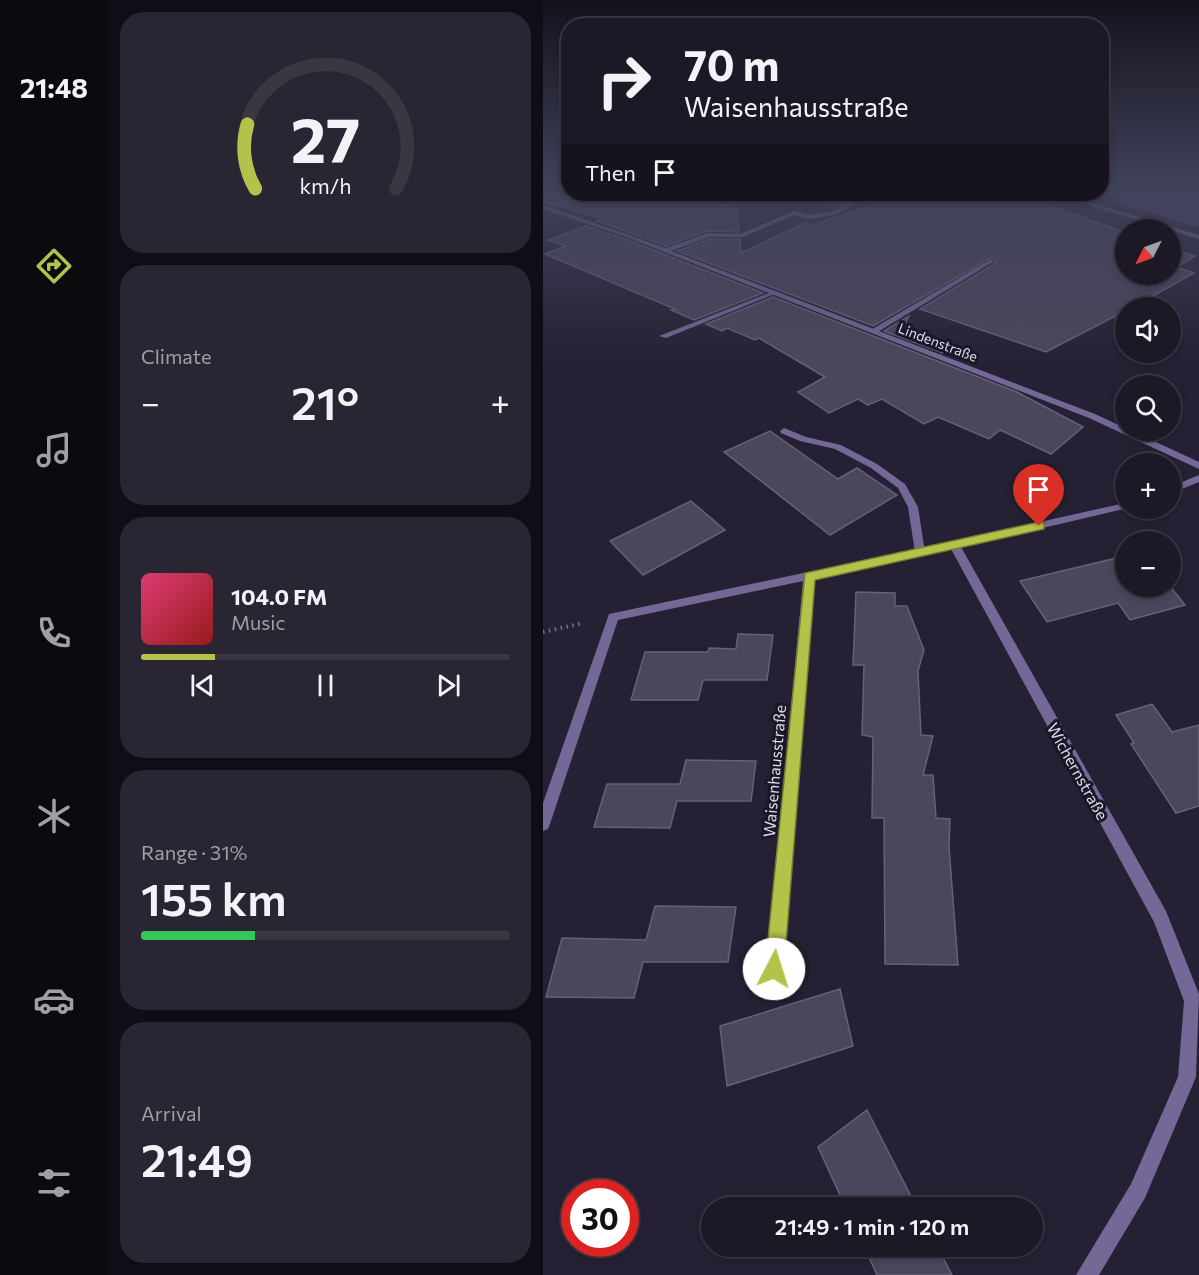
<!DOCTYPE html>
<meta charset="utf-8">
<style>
:root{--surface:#1c1826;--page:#292532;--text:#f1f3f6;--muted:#a0a0a7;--line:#3a3743;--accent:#b5c249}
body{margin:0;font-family:Commissioner,sans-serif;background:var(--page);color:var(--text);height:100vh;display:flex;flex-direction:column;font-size:22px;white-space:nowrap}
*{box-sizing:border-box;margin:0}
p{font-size:20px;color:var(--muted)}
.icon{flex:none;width:33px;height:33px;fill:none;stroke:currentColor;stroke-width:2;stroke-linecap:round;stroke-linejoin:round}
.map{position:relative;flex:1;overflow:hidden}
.drawer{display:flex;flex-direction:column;gap:12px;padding:12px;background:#0f0d15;width:435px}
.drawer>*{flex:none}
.top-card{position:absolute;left:18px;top:18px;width:548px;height:183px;border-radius:24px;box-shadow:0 3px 9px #0003,0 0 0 2px var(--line);background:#1c1826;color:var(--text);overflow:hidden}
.needle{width:39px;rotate:228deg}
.buttons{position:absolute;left:572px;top:219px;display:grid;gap:12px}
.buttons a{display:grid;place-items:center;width:66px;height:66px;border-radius:50%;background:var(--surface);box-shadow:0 3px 9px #0003,0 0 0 2px var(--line);font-size:30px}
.speed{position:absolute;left:18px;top:1179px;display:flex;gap:12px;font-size:30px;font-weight:700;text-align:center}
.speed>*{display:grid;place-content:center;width:78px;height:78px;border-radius:50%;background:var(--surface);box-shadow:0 3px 9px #0003,0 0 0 2px var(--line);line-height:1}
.speed .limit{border:9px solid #d22;background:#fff;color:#111}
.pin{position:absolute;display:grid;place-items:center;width:51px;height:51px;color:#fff;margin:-62px -26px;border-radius:50% 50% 50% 0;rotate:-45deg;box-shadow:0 0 6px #0007}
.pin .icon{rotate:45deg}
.me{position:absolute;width:66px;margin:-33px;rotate:5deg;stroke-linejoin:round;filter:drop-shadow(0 0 4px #0008)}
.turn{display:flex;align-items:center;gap:21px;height:126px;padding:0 24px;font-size:27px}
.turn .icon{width:78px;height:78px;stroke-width:2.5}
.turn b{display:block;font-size:42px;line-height:51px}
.then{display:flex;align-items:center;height:57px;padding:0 24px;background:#0003;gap:12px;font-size:22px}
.big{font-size:45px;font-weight:600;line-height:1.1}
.drawer .widget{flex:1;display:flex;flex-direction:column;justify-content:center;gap:9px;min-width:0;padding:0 21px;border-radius:24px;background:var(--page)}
.drawer .dial{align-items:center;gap:0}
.dial svg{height:156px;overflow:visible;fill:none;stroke:var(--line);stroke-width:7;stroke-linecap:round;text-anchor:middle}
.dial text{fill:var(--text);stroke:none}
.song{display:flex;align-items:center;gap:18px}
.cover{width:72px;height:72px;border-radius:9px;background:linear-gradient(135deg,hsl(340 70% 55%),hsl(0 70% 35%))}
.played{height:6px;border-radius:3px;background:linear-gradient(90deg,var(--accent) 20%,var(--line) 20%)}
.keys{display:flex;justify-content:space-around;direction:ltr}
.heat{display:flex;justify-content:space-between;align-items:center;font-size:33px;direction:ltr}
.charge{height:9px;border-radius:4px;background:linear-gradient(90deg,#34c759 31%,var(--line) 0)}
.trip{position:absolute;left:158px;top:1197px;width:342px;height:60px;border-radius:30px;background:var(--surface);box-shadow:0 3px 9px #0003,0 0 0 2px var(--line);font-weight:600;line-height:60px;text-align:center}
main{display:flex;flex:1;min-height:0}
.dock{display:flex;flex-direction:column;width:108px;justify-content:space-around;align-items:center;background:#0b0a0f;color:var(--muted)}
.dock .icon{width:42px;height:42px}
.dock .on{color:var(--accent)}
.dock b{font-size:27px;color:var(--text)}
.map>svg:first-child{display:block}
</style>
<main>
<nav class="dock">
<b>21:48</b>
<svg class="icon on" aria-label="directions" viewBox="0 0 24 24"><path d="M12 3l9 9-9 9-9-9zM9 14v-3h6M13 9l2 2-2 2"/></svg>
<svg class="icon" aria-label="music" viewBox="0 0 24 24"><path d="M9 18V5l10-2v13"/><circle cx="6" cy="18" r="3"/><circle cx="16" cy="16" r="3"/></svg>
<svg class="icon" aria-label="phone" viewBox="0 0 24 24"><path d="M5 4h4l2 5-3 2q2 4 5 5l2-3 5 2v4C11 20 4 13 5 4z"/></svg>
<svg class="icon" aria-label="climate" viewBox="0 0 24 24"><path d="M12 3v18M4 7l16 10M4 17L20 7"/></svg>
<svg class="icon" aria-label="car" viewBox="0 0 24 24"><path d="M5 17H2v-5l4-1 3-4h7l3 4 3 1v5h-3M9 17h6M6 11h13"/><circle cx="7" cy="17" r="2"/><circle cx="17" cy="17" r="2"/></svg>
<svg class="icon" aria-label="filters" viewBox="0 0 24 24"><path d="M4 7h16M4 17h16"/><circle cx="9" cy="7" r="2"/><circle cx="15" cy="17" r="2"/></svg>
</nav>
<section class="drawer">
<div class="widget dial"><svg viewBox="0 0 100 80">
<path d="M14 69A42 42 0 1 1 86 69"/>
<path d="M14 69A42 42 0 0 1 10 36" stroke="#b5c249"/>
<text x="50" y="56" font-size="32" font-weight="700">27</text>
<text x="50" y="72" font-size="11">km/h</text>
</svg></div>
<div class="widget"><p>Climate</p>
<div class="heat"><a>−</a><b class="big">21°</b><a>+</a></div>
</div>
<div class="widget">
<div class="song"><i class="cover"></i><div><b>104.0 FM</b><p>Music</p></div></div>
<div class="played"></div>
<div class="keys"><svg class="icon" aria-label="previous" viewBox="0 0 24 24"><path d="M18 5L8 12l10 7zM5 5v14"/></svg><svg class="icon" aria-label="pause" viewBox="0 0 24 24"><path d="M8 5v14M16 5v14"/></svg><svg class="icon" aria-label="next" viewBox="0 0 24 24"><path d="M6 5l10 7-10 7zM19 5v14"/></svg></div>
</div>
<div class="widget"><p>Range · 31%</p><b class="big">155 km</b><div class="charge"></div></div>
<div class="widget"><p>Arrival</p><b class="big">21:49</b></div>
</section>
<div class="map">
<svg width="656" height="1275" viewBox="0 0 656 1275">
<rect width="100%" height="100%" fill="#252033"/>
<!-- green -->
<g fill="#493c6d">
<path d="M 601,187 L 656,187 L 656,227 L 570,202 L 573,195 Z"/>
<path d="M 169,194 L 325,194 L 293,210 L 269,203 L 274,200 L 204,203 Z"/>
</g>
<!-- building -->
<g fill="#4b465b" stroke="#656177" stroke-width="1.5">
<path d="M 3,194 L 175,194 L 176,205 L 193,204 L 196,232 L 164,231 L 123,246 L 54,221 L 60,219 L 2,202 Z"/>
<path d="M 379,194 L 471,194 L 582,232 L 582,274 L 627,274 L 627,248 L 652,256 L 634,267 L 651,273 L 589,308 L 582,308 L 582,311 L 503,352 L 377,309 L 451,264 L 453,261 L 449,257 L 330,326 L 134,251 L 166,239 L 197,239 L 198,253 L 262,223 L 270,225 L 337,203 Z"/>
<path d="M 43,226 L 77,237 L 220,293 L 151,320 L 128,310 L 132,309 L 2,254 L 23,246 L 5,240 Z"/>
<path d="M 230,297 L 474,392 L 540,427 L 508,454 L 457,430 L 446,439 L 395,417 L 381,424 L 339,399 L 325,405 L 315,399 L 286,413 L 255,392 L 282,377 L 216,338 L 212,340 L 184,328 L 179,331 L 163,324 Z"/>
<path d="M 366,316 L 359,331 L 400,353 L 341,331 Z"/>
<path d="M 227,431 L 295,479 L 314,468 L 354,495 L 287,535 L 181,452 Z"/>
<path d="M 148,501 L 182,530 L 100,575 L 67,541 Z"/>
<path d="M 582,556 L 582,586 L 627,586 L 642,605 L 587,620 L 575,603 L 504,622 L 477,581 Z"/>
<path d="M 313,592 L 352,593 L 352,606 L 364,606 L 381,650 L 375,671 L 378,735 L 390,736 L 380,775 L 390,775 L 393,818 L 407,819 L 406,847 L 415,965 L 342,964 L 341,818 L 329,818 L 330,737 L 319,735 L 321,665 L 310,665 Z"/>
<path d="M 195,634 L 230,635 L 224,680 L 160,680 L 155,700 L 88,700 L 102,652 L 165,652 L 166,648 L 193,649 Z"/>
<path d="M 609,704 L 629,732 L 656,725 L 656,806 L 633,813 L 588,744 L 591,743 L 573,715 Z"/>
<path d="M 143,760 L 213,761 L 208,801 L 134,801 L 127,828 L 51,827 L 64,784 L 137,784 Z"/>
<path d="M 112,906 L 193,907 L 185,962 L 100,962 L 91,998 L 3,997 L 19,938 L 103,940 Z"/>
<path d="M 297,989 L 310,1046 L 184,1086 L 177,1026 Z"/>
<path d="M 324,1110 L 374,1208 L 303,1208 L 275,1147 Z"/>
<path d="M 321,1246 L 394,1246 L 409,1275 L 334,1275 Z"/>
</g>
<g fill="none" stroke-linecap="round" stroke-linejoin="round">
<!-- path -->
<path stroke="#777383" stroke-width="4" stroke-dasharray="1.5 4.5" stroke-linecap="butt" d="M 0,632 L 40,623"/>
<!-- service -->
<g fill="#736896" fill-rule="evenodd">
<path d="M 448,259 L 451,261 L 450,262 L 333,333 L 326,331 Z"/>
<path d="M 229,292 L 234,293 L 123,338 L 116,336 Z"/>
<path d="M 241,428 L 263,437 L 298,445 L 334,464 L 362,484 L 375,507 L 382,552 L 381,555 L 373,555 L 372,552 L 365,507 L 355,488 L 328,468 L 292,449 L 257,441 L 238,433 L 237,431 Z"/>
</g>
<!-- minor -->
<g fill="#736896" fill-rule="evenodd">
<path d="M 581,187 L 590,187 L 546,202 L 656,235 L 656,239 L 510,194 L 517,194 L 540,200 Z"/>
<path d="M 323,195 L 328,196 L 291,215 L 265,219 L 251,215 L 200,237 L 166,237 L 128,251 L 552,414 L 582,428 L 582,430 L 587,430 L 656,462 L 656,469 L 546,418 L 78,235 L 0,209 L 0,205 L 123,248 L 165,233 L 197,234 L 251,211 L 265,215 L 288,212 Z"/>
<path d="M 656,475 L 656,482 L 627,494 L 627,487 Z"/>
<path d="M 582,503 L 582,508 L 585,508 L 418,547 L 623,911 L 656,994 L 653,1077 L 602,1198 L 556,1275 L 533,1275 L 588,1184 L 635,1077 L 641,1001 L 611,922 L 408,549 L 271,578 L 239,969 L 237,975 L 231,977 L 225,975 L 223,969 L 260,581 L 75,620 L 7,824 L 5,829 L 0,831 L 0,803 L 66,614 L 411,541 Z"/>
</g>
</g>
<!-- sky -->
<linearGradient id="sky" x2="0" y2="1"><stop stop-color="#14121c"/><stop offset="0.51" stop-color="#40425b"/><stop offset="1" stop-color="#40425b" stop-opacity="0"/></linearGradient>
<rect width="656" height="366" fill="url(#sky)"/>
<!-- route -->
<path fill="#b5c249" stroke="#767e2f" stroke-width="1.5" d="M 496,522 L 501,523 L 501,529 L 272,580 L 241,969 L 238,976 L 231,979 L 224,976 L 222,969 L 262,573 Z"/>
<g text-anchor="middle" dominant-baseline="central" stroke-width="6" stroke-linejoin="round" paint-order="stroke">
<!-- far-street labels -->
<g font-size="14" fill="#dfdce9" stroke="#1b1729">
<text transform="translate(395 342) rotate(21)">Lindenstraße</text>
</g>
<!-- street labels -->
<g font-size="16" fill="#dfdce9" stroke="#1b1729">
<text transform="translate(231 771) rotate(-85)">Waisenhausstraße</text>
<text transform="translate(535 771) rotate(61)">Wichernstraße</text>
</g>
</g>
</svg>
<div class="buttons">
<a><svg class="needle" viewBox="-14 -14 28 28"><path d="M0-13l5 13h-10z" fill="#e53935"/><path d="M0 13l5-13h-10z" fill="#a0a0a7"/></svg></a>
<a><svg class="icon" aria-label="sound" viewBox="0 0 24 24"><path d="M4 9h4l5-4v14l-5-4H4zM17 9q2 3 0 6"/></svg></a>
<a><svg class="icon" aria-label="search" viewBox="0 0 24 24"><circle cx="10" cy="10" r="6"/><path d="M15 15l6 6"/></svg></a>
<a>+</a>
<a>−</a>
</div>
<div class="speed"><div class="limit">30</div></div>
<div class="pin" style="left:496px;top:526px;background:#d93025"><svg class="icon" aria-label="arrive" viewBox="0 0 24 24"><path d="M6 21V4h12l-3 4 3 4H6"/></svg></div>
<svg class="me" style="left:231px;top:969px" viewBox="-20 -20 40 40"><circle r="19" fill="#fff"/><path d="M0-13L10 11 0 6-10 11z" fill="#b5c249"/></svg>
<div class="trip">21:49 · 1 min · 120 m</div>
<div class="top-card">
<div class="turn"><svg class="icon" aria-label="right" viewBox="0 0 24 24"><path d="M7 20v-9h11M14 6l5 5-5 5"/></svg><div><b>70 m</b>Waisenhausstraße</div></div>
<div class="then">Then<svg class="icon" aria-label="arrive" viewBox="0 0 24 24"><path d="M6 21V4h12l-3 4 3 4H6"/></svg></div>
</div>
</div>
</main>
